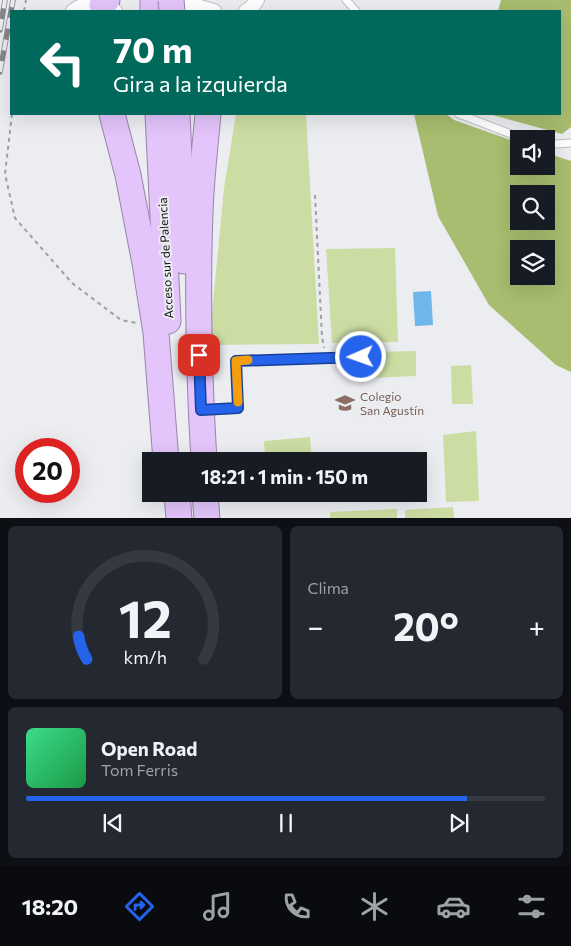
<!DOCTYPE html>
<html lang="es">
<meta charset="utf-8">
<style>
:root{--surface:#171b24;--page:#242831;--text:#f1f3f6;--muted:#9ea1a6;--line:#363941;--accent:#2563eb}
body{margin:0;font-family:Commissioner,sans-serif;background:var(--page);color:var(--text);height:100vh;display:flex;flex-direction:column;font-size:19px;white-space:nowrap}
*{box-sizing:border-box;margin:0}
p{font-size:16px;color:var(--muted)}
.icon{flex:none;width:28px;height:28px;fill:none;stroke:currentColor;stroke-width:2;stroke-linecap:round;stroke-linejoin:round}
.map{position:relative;height:518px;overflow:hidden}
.drawer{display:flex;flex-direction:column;gap:8px;padding:8px;background:#0d0f14;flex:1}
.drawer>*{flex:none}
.top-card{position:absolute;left:10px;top:10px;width:551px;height:105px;border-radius:0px;box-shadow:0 5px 20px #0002;background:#00695c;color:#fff;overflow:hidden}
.fabs{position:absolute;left:510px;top:130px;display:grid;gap:10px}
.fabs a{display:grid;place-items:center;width:45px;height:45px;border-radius:0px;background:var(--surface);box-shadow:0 5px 20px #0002;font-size:25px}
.speed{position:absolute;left:15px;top:438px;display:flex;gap:10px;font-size:25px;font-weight:700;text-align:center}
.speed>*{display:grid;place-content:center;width:65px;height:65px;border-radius:50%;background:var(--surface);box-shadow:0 5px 20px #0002;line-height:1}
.speed .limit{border:8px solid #d22;background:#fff;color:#111}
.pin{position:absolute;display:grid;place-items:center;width:42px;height:42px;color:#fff;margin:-21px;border-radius:10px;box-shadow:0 2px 8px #0006}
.me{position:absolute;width:55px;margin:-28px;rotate:268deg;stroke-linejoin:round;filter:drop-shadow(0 0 4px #0008)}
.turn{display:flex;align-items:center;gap:18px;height:105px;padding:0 20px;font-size:22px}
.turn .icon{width:65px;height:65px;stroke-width:2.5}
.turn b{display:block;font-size:35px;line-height:42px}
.big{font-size:38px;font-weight:700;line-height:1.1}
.drawer .card{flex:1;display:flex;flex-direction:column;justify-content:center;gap:8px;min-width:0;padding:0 18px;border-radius:8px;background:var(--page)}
.drawer .dial{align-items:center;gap:0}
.dial svg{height:130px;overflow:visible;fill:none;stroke:var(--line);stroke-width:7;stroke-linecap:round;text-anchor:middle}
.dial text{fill:var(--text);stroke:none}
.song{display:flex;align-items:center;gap:15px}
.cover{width:60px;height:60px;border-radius:8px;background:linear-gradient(135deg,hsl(150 70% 55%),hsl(140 70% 35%))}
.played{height:5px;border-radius:2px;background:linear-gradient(90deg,var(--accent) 85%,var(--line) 85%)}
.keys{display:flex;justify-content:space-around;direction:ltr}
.heat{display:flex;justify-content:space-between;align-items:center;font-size:28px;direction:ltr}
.drawer .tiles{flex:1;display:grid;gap:8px;grid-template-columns:1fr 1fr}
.card:last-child{grid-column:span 2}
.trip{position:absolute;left:142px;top:452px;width:285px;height:50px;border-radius:0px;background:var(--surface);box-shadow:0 5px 20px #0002;font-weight:700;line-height:50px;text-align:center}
.tabs{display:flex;height:80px;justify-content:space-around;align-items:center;background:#090b0e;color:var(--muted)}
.tabs .icon{width:35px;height:35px}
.tabs .current{color:var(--accent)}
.tabs b{font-size:22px;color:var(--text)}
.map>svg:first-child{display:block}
</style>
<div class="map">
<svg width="571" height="519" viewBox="0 0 571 519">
<rect width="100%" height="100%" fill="#ebedf1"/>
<!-- green -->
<g fill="#ccdda3">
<path d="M 236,114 L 306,114 L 319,344 L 209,345 L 224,188 Z"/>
<path d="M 395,248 L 398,342 L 332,343 L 326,249 Z"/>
<path d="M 416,351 L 416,376 L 371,378 L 371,352 Z"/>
<path d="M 471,365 L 473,404 L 452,404 L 451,366 Z"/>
<path d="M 476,431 L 479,501 L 446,502 L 443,435 Z"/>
<path d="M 310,437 L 312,461 L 274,461 L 270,457 L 265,457 L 264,441 Z"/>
<path d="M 453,507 L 454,518 L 405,518 L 405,510 Z"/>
<path d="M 397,509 L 397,518 L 330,518 L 330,512 Z"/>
</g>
<!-- forest -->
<g fill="#a8bd6f" fill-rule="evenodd">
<path d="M 501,0 L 571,0 L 571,127 L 562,134 L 489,114 L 560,114 L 560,11 L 498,11 Z"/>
<path d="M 414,114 L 446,114 L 454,120 L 519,143 L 519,166 L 546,166 L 546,153 L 571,161 L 571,372 L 556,365 L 489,305 L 438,216 ZM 519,194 L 546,194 L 546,221 L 519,221 ZM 519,249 L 546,249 L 546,276 L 519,276 Z"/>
</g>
<!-- water -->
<path fill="#6eb7ec" d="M 431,291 L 433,325 L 415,326 L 413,292 Z"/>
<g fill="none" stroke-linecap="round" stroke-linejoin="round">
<defs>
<g id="service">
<path d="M 346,0 L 356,11"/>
<path d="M 459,114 L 524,139"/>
<path d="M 546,143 L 556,144 L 571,143"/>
<path d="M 206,409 L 238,408 L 236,361 L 361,357"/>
</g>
<g id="minor">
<path d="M 182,2 L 214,11"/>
<path d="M 73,11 C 87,1 101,2 115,11"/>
<path d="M 246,11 L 251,8 L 257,0"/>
</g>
<g id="motorway">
<path d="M 153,0 L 153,11"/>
<path d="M 102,5 L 107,0"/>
<path d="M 112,114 L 128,175 L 145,263 L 156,333 L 166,461"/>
<path d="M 158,114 L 168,321"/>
<path d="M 177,114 L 184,261"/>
<path d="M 204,461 C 199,378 197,296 200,213 C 201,180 205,147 208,114"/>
<path d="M 177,494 L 179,519"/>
<path d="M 205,494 L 207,519"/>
</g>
</defs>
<!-- service casing -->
<use href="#service" stroke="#bfc2c6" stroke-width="9"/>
<!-- minor casing -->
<use href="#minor" stroke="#bfc2c6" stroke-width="16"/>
<!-- motorway casing -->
<use href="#motorway" stroke="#9985a9" stroke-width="27"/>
<!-- path -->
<g stroke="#9e9fa2" stroke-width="2" stroke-dasharray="4 4" stroke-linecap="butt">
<path d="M 24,11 L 26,0"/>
<path d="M 12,114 L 5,174 L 15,218 L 72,283 L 121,320 L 137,323"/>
<path d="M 315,195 L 322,337 L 324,348"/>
</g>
<!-- service -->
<use href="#service" stroke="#fff" stroke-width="7"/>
<!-- minor -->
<use href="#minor" stroke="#fff" stroke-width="14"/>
<!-- motorway -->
<use href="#motorway" stroke="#e3c4fb" stroke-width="25"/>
<defs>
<g id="rail">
<path d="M 0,30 L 5,0"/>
<path d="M 0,72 L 13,0"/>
</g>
</defs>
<!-- rail casing -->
<use href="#rail" stroke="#86878a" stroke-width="5.5"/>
<!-- rail -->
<use href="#rail" stroke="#ebedf1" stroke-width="4" stroke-dasharray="11" stroke-linecap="butt"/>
<defs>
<path id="motorway-bridge" d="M 171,0 L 172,11"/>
</defs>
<!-- motorway-bridge casing -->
<use href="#motorway-bridge" stroke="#9985a9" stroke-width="27" stroke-linecap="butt"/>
<!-- motorway-bridge -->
<use href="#motorway-bridge" stroke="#e3c4fb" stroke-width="25"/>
</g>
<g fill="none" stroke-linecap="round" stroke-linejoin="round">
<defs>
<path id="route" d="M 199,355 L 201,410 L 238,408 L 236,361 L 361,357"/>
</defs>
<!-- route casing -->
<use href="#route" stroke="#184099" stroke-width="12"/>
<!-- route -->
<use href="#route" stroke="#2563eb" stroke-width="9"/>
<!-- slow -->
<path stroke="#f59e0b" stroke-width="9" d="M 238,402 L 236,361 L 248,360"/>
</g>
<!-- icons -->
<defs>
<symbol id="school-bare" viewBox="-9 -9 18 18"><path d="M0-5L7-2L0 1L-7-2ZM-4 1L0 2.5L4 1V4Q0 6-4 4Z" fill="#8d6e63" stroke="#ebedf1" stroke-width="2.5" paint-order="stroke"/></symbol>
</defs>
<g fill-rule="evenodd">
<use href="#school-bare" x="331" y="389" width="28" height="28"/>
</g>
<g text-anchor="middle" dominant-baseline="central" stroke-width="4" stroke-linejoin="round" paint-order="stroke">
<!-- street labels -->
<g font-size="12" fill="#0f1011" stroke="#ebedf1">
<text transform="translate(165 258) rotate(-93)">Acceso sur de Palencia</text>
</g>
<!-- education labels -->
<g font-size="12" fill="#785e54" stroke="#ebedf1" text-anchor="start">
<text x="360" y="396">Colegio<tspan x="360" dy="14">San Agustín</tspan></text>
</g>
</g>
</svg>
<div class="fabs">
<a><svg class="icon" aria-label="sound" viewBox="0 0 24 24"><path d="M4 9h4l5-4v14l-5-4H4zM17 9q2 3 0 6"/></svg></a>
<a><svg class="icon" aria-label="search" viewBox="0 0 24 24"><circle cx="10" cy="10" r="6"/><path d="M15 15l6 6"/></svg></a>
<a><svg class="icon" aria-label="layers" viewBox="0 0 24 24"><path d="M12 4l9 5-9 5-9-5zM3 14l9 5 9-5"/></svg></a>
</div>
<div class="speed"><div class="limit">20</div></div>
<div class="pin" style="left:199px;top:355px;background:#d93025"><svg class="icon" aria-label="arrive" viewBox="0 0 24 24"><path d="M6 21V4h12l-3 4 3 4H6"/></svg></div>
<svg class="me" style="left:361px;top:357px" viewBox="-20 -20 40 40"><circle r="17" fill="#2563eb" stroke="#fff" stroke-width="3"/><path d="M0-11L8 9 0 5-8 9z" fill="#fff"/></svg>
<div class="trip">18:21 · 1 min · 150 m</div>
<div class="top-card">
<div class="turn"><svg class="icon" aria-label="left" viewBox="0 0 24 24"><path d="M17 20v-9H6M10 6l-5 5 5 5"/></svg><div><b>70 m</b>Gira a la izquierda</div></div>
</div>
</div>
<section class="drawer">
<div class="tiles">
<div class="card dial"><svg viewBox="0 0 100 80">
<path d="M14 69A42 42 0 1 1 86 69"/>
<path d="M14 69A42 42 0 0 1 9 55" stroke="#2563eb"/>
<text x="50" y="56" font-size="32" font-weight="700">12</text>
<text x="50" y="72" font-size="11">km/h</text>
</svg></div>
<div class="card"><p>Clima</p>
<div class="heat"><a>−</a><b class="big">20°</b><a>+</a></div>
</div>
<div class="card">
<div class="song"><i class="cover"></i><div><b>Open Road</b><p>Tom Ferris</p></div></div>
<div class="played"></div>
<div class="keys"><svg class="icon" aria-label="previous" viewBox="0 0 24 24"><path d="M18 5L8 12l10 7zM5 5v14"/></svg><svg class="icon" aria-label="pause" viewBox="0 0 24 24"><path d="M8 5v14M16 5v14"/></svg><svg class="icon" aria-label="next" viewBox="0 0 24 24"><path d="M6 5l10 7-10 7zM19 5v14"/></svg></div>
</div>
</div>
</section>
<nav class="tabs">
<b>18:20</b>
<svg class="icon current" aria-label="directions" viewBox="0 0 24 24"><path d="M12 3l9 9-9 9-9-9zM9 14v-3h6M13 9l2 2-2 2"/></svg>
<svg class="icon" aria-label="music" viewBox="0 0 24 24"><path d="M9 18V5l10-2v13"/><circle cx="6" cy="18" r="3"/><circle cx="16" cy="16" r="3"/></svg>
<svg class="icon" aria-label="phone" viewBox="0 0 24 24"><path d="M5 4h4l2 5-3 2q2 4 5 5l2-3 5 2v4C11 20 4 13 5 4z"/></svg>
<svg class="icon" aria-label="climate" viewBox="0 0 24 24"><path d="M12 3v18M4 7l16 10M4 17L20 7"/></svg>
<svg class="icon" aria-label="car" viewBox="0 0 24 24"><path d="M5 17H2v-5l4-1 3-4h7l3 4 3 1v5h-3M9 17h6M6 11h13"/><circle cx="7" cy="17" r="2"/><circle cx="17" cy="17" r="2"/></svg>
<svg class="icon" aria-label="filters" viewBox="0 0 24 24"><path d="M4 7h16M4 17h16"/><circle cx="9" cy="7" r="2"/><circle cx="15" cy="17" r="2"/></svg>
</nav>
